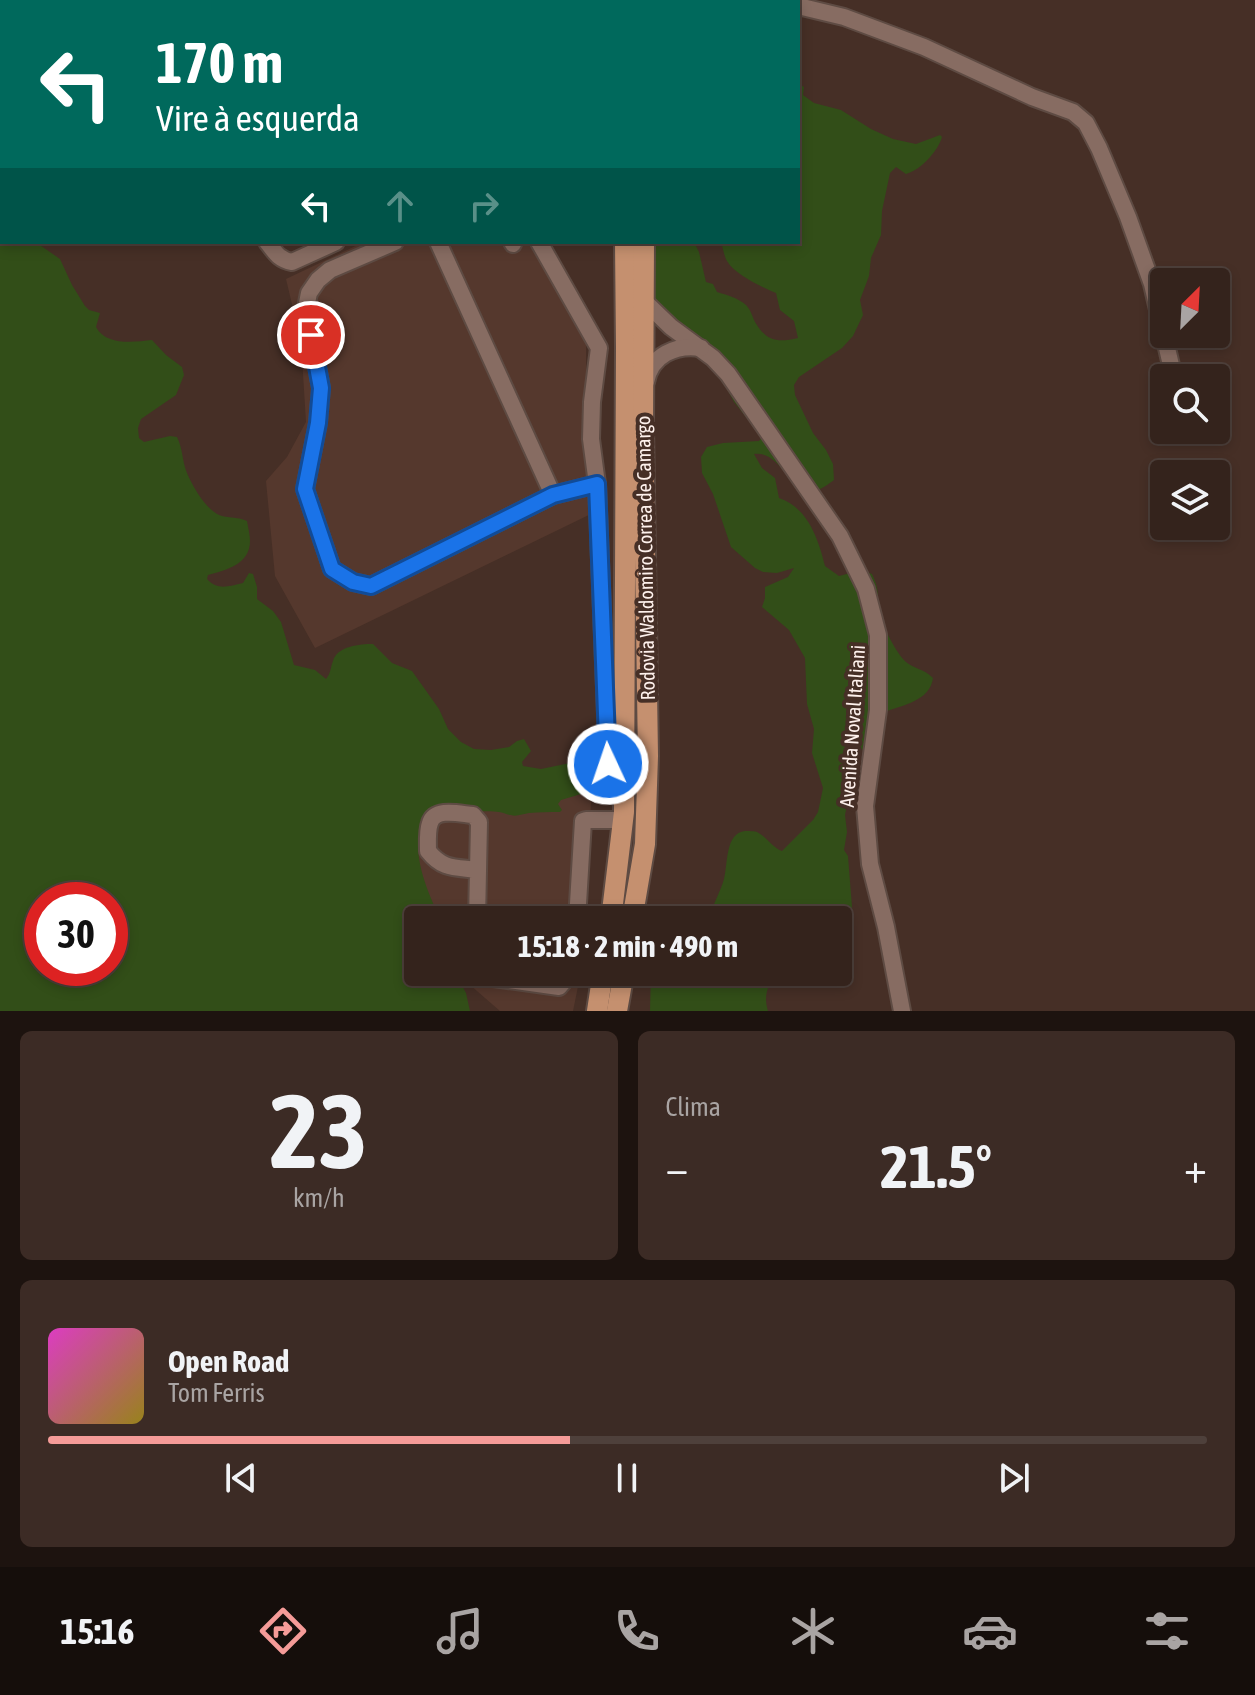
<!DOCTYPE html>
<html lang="pt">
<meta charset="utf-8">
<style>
:root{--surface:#34231c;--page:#3c2b25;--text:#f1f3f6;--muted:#a9a4a3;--line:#4e403b;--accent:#f59b98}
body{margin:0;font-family:"Asap Condensed",sans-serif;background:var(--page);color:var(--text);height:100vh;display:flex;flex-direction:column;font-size:30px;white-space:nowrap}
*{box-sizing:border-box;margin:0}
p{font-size:26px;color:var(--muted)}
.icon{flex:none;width:44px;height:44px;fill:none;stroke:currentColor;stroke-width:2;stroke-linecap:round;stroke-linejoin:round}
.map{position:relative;height:1011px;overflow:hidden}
.details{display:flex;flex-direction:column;gap:20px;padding:20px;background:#1d130f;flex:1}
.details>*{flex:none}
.guide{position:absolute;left:0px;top:0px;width:800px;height:244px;box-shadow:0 4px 12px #0003,0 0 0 2px var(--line);background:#00695c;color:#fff;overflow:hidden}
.needle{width:52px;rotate:24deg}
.tools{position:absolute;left:1150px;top:268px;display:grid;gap:16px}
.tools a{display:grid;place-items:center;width:80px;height:80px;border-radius:8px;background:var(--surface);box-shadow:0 4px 12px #0003,0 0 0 2px var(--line);font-size:40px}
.speed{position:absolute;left:24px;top:882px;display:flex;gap:16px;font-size:40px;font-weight:700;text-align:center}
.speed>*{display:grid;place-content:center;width:104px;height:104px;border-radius:50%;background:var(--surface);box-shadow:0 4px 12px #0003,0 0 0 2px var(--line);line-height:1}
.speed .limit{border:12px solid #d22;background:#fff;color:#111}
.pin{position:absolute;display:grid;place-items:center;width:68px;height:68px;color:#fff;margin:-34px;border:4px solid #fff;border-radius:50%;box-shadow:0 2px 8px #0007}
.me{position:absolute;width:88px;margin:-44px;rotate:357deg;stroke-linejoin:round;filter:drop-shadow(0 0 6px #0008)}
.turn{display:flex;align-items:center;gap:28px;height:168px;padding:0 24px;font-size:36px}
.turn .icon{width:104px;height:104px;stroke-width:2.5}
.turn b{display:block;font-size:56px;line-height:68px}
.lanes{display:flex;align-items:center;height:76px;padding:0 24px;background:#0003;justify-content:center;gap:40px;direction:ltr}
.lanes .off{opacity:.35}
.big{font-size:60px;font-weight:700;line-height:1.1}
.details .tile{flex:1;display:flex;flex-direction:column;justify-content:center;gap:12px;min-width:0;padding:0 28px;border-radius:12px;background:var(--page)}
.details .dial{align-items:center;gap:0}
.dial b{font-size:104px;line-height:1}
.song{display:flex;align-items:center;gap:24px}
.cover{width:96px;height:96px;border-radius:12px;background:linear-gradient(135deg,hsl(310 70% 55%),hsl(50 70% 35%))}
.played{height:8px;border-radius:4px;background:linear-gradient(90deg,var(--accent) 45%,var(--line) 45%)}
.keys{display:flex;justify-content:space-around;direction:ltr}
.heat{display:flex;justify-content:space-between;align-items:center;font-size:44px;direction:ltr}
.details .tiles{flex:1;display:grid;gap:20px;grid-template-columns:1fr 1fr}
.tile:last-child{grid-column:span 2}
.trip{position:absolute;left:404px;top:906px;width:448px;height:80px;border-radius:8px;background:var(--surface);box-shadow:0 4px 12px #0003,0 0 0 2px var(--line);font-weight:700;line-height:80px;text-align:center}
.tabs{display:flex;height:128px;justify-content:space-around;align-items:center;background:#150e0b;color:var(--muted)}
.tabs .icon{width:56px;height:56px}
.tabs .on{color:var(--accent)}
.tabs b{font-size:36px;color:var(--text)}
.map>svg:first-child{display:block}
</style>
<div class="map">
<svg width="1255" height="1011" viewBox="0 0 1255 1011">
<rect width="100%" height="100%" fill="#462f26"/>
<!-- built -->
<g fill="#55382d">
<path d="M 364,242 L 531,242 L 586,338 L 586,456 L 597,511 L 315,648 L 275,576 L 266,481 L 287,457 L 306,422 L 301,342 L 286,279 Z"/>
<path d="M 592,783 L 585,920 L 433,920 L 387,830 L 440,797 Z"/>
<path d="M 459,972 L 581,972 L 573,1011 L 500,1011 L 462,978 Z"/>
</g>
<!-- green -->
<g fill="#324e18" fill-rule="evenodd">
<path d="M 798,83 L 804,87 L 803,95 L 814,103 L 841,110 L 871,129 L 893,139 L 916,144 L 940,135 L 942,137 C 938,151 921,170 906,174 L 896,167 L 890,173 L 882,211 L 881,235 L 871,258 L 869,276 L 860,300 L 863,315 L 853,336 L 842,348 L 799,377 L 794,385 L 795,395 L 813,433 L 826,450 L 833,464 L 834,480 C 830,483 823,488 818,490 C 789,495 781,450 754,454 L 762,468 L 775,478 L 779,498 C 808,508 818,538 825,566 L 839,576 L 862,570 L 872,574 C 881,592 876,601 881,617 C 884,629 897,654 906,662 C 914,669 923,668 933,678 C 930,701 903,705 884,712 L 872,745 L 865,747 L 853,758 L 845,774 L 850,791 L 845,815 L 847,832 L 844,850 L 848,856 L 852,907 L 847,928 L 838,933 L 838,920 L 709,920 C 712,905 720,893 724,879 C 728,864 725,833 745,831 C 747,831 756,831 757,832 C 767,837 772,847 782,851 L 813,820 L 818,812 L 823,788 L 812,753 L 814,729 L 807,704 L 805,658 L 789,630 L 762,607 L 765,598 L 765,587 L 788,577 L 794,568 L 777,573 L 763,572 L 755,568 L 731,547 L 713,494 L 702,473 L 701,457 L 707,447 L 723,443 L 759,441 L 762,437 L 734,402 L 715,367 L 660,306 L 651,292 L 649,242 L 694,242 L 699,252 L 706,282 L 713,284 L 717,292 C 727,295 738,298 746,305 C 751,310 752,316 755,322 C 766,341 777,343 798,338 L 794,321 L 780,310 L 776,293 C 762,287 735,275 727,261 C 724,256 723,248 721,242 L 798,242 Z"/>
<path d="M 4,242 L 37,243 L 60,259 L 72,285 L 85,306 L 89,310 L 100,313 L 96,327 C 106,346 134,342 152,340 L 166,355 L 182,367 L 184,375 L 176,395 L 141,419 L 138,428 L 139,438 L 144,442 L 170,436 L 177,437 C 183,449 182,461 187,473 C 193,487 204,506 217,514 C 226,519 237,516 247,521 C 248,527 250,535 250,541 C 250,564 227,570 208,575 L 207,579 C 218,591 229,586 243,583 L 249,573 L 253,574 L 257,587 L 257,599 L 273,611 L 281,622 L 294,665 L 315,670 L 326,679 C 331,673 330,669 333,661 C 337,646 360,644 373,644 L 392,663 L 412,671 L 439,709 L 448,729 L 461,742 L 474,749 L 491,750 L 509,747 L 517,741 L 524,739 L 531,751 L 522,762 L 523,766 L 541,769 L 570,763 L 573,766 L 574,772 L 586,787 L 581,794 L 561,800 L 558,804 L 562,810 L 560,812 C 549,812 539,812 529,813 C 523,814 516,817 511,815 C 506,815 503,812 499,812 C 484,809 437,814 426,824 C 406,842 429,897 440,917 L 451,920 L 418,920 L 418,972 L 455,972 L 466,993 L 470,1011 L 0,1011 L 0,244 ZM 42,900 L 110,900 L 110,968 L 42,968 Z"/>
<path d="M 651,972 L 778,972 C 768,984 763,995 768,1011 L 650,1011 Z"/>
</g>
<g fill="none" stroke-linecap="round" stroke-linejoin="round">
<defs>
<g id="minor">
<path d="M 415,0 L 416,2"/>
<path d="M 773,0 L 782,2"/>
<path d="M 798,6 L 844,17 L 924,47 L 1032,97 L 1073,112 L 1086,123 L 1099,148 L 1128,217 L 1152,284 L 1174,378"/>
<path d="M 0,43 L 2,43"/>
<path d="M 267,242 C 275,252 279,260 292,262 L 336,242"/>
<path d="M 395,242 L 330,270 L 318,280 L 309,293 L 306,308 L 321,388 L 318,423 L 305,489 L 332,569 L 353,582 L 371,586 L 553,495"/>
<path d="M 438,242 L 553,495 L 597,484"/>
<path d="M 512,242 L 513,244"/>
<path d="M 539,242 L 599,348 L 592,402 L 591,439 L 597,484 L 608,764 L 621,802"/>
<path d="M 644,301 L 671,327 L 713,358 L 728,374 L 840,536 L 866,589 L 878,635 L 878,710 L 865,806 L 870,864 L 886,927 L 902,1011"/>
<path d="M 646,382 C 651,355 676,344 701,348"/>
<path d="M 477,920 L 479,822 L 473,815 C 460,814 435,807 430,823 C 427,831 428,843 428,851 C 443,870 455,867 478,870"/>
<path d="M 577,920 L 583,821 L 586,820 L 623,820"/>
<path d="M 479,972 L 486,977 L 559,987 L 572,972"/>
</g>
<g id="major">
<path d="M 642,0 L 642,2"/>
<path d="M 623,2 L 623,0"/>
<path d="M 611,920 L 624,812 L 626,347 L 625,242"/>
<path d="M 632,920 L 645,844 L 648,756 L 643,426 L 644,242"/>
<path d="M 597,1011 L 603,972"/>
<path d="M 617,1011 L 624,972"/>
</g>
</defs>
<!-- minor casing -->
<use href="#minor" stroke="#5e4b43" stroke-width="20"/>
<!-- major casing -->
<use href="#major" stroke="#5e4b43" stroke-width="24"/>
<!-- minor -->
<use href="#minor" stroke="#876c62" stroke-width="16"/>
<!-- major -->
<use href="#major" stroke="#c5906f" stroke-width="20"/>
</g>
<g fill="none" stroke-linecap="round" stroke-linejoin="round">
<defs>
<path id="route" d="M 311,335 L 321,388 L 318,423 L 305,489 L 332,569 L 353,582 L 371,586 L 553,495 L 597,484 L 608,764"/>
</defs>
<!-- route casing -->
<use href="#route" stroke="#114b97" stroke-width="20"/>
<!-- route -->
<use href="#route" stroke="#1a73e8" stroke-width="14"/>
</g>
<g text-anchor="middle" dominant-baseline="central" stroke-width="8" stroke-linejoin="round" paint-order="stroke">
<!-- street labels -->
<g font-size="20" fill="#fef1ec" stroke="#462f26">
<text transform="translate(645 558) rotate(-91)">Rodovia Waldomiro Correa de Camargo</text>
<text transform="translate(852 726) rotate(-86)">Avenida Noval Italiani</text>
</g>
</g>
</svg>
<div class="tools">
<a><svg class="needle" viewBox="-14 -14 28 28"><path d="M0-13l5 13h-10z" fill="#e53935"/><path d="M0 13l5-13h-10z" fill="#a9a4a3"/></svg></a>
<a><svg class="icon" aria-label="search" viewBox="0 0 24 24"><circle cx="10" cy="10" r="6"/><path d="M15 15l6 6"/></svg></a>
<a><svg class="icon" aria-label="layers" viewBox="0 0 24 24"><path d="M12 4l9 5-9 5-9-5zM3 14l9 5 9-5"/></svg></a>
</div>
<div class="speed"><div class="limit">30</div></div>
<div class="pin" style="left:311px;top:335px;background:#d93025"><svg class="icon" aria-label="arrive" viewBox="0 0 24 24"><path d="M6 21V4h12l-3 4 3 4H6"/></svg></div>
<svg class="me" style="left:608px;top:764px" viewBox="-20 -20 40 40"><circle r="17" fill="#1a73e8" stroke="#fff" stroke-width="3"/><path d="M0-11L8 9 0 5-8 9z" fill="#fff"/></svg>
<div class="trip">15:18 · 2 min · 490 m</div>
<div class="guide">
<div class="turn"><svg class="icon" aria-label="left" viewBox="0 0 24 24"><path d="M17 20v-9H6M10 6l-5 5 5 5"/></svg><div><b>170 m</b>Vire à esquerda</div></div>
<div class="lanes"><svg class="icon" aria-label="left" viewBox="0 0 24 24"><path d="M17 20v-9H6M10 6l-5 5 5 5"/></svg><svg class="icon off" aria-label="ahead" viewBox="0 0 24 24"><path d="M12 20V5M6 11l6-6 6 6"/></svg><svg class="icon off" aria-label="right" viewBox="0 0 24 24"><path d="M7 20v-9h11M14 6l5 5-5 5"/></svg></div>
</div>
</div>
<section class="details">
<div class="tiles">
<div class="tile dial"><b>23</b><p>km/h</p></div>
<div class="tile"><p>Clima</p>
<div class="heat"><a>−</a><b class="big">21.5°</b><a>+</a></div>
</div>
<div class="tile">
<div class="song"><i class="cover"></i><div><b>Open Road</b><p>Tom Ferris</p></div></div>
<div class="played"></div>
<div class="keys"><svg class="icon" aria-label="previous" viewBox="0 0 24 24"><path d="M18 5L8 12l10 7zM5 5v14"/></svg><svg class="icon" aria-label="pause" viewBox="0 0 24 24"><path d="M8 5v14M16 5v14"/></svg><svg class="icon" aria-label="next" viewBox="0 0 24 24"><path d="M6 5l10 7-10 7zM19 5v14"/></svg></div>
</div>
</div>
</section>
<nav class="tabs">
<b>15:16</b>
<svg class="icon on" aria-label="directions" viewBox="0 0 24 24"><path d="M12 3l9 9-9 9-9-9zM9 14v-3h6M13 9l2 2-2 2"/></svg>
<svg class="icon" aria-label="music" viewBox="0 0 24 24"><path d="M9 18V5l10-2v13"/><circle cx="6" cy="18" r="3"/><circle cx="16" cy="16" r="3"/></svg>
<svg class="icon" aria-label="phone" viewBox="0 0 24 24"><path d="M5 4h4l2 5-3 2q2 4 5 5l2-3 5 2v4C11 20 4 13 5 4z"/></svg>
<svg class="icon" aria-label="climate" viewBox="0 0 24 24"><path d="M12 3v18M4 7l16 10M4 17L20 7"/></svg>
<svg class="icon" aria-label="car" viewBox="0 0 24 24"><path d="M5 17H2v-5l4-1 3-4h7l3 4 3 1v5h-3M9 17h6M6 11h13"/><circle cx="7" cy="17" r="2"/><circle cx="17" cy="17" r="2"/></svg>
<svg class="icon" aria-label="filters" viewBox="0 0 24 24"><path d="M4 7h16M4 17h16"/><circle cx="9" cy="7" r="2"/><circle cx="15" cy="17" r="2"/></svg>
</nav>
